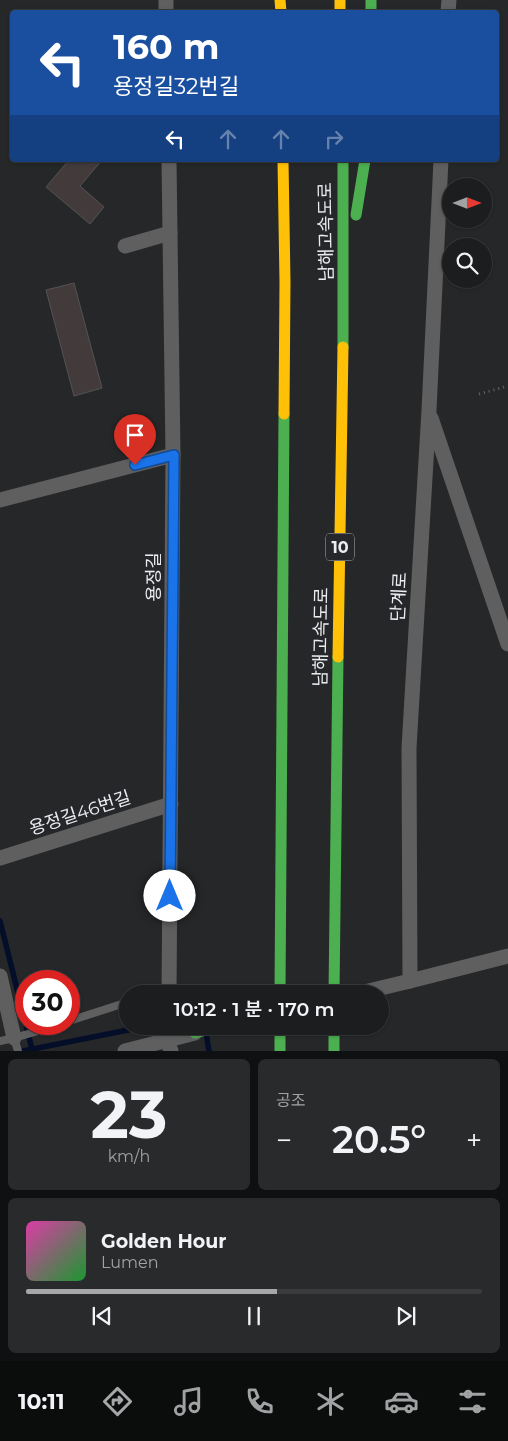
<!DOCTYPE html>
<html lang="ko">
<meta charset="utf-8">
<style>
:root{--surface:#1c1d1f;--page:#292a2c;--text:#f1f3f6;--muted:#a0a2a4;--line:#3a3b3d;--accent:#a5a7a9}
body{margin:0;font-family:Montserrat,"Noto Sans KR",sans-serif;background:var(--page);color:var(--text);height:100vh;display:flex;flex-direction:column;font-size:19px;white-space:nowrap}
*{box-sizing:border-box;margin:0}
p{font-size:16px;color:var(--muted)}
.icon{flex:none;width:28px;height:28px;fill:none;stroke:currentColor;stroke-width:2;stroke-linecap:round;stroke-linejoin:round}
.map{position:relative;height:1051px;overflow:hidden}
.details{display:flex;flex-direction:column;gap:8px;padding:8px;background:#0f1011;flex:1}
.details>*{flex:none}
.guide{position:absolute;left:10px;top:10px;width:489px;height:152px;border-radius:5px;box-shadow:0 1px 4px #0004,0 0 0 1px var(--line);background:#1a4fa0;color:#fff;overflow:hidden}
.needle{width:32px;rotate:90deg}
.fabs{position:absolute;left:442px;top:178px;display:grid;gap:10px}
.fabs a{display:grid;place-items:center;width:50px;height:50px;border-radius:50%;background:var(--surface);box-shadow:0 1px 4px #0004,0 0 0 1px var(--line);font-size:25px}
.speed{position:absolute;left:15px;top:970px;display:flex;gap:10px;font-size:25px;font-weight:700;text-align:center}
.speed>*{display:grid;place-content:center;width:65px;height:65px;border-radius:50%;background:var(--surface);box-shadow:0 1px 4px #0004,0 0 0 1px var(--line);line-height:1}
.speed .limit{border:8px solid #d22;background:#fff;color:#111}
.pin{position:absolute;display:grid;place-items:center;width:42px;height:42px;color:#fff;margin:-51px -21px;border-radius:50% 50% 50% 0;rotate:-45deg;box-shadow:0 0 5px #0007}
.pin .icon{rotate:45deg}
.me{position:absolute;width:55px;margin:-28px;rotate:0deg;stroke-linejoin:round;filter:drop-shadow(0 0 4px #0008)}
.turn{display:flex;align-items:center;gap:18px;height:105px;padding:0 20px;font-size:22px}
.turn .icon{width:65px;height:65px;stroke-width:2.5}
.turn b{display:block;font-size:35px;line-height:42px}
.lanes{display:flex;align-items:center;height:48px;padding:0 20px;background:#0003;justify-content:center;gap:25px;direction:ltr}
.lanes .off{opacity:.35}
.big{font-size:38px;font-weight:600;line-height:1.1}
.details .widget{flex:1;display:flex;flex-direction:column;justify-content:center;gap:8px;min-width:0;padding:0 18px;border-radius:8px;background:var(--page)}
.details .dial{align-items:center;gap:0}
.dial b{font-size:65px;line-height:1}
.song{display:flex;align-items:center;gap:15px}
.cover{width:60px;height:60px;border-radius:8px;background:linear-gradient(135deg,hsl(320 70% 55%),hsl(130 70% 35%))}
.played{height:5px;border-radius:2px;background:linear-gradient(90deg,var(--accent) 55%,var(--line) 55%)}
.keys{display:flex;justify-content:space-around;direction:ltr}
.heat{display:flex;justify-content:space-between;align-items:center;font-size:28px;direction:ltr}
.details .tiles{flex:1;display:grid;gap:8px;grid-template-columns:1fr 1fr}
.widget:last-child{grid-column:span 2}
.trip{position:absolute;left:119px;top:985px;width:270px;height:50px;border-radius:25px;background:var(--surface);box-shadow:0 1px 4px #0004,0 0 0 1px var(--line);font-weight:600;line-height:50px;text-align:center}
.tabs{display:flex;height:80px;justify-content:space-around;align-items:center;background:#0b0c0c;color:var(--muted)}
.tabs .icon{width:35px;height:35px}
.tabs .on{color:var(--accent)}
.tabs b{font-size:22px;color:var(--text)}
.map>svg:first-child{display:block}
</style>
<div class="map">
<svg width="508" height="1051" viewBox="0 0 508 1051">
<rect width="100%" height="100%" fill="#262729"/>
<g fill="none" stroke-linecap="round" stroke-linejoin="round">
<!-- stream -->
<g stroke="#040e29" stroke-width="5.5">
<path d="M 0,921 L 32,1049"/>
<path d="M 206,1033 L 209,1051"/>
<path d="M 23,1051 L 133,1029"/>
</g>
</g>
<!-- building -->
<g fill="#423a3b" stroke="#545354">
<path d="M 69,160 L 102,160 L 80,186 L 104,207 L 90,224 L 46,187 Z"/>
<path d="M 74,283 L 102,388 L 74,396 L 46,290 Z"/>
</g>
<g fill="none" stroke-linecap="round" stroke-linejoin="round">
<!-- path -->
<path stroke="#636465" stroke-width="3" stroke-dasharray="1 4" stroke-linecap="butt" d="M 479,394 L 508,386"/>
<!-- lane -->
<g stroke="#5f5f60" stroke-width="8">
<path d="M 154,994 L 169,989"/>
<path d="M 69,1021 L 128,1002"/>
<path d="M 14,1038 L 18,1051"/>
<path d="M 0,1041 L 14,1038 L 62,1024"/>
</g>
<!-- street -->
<g stroke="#5f5f60" stroke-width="15">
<path d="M 166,0 L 166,12"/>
<path d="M 448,12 L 449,0"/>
<path d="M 169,160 L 173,455 L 169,994"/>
<path d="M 125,246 L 170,233"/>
<path d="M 431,418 L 508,644"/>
<path d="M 0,500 L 173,455"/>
<path d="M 0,858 L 171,804"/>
<path d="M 0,976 L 14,1038"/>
<path d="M 410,981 L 508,956"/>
<path d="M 356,994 L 410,981 L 409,748 L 429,410 L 441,160"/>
<path d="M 168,1026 L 167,1040 L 171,1051"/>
<path d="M 125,1051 L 195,1033"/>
</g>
<!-- fast -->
<g stroke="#4caf50" stroke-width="11">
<path d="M 371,0 L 371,12"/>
<path d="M 343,160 L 343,347"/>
<path d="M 356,215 L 365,160"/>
<path d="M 280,994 L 284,414"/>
<path d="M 334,994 L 338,657"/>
<path d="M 280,1026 L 280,1051"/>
<path d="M 334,1026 L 334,1051"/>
<path d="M 195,1033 L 210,1029"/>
</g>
<!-- slow -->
<g stroke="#ffc107" stroke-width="11">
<path d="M 280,0 L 281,12"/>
<path d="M 340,0 L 340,12"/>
<path d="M 283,160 L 285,282 L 284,414"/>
<path d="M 338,657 L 343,347"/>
</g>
</g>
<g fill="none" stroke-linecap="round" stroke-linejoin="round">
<defs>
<path id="route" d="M 135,465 L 174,455 L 170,896"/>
</defs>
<!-- route casing -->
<use href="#route" stroke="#114b97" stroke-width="12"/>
<!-- route -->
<use href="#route" stroke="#1a73e8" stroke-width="9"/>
</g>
<g text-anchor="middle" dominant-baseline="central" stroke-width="5" stroke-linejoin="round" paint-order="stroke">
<!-- shield labels -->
<rect fill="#25272a" stroke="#afb1b3" stroke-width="1" x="326" y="533.5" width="28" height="27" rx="4"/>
<g font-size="16" font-weight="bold" fill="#eaecee">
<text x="340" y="547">10</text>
</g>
<!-- street labels -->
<g font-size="18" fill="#eaecee" stroke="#25272a">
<text transform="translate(326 232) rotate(-91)">남해고속도로</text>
<text transform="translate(154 577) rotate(-90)">용정길</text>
<text transform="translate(399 597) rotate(-87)">단계로</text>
<text transform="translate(321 637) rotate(-89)">남해고속도로</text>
<text transform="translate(80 813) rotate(-18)">용정길46번길</text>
</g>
</g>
</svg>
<div class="fabs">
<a><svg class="needle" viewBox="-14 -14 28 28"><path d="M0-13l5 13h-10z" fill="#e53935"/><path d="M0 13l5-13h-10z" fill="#a0a2a4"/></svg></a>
<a><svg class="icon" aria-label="search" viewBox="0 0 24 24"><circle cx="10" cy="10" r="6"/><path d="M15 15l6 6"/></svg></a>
</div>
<div class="speed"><div class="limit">30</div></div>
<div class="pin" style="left:135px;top:465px;background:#d93025"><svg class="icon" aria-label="arrive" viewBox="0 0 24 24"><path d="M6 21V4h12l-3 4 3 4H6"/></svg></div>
<svg class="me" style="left:170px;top:896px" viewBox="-20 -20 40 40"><circle r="19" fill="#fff"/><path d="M0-13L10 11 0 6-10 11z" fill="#1a73e8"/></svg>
<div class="trip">10:12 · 1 분 · 170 m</div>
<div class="guide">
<div class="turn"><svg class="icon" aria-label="left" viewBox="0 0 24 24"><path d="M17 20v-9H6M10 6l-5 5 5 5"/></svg><div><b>160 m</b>용정길32번길</div></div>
<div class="lanes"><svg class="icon" aria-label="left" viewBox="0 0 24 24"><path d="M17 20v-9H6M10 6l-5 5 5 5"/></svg><svg class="icon off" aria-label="ahead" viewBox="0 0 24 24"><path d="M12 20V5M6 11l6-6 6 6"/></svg><svg class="icon off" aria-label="ahead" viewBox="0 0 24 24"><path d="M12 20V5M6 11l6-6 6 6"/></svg><svg class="icon off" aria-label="right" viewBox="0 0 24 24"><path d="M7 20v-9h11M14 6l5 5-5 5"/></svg></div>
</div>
</div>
<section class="details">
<div class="tiles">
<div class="widget dial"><b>23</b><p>km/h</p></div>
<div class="widget"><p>공조</p>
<div class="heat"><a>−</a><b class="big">20.5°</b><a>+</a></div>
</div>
<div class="widget">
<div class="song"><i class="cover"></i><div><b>Golden Hour</b><p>Lumen</p></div></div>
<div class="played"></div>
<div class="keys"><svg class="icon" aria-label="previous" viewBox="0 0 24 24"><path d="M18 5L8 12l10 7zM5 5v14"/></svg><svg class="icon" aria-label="pause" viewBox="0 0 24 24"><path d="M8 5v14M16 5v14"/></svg><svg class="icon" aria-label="next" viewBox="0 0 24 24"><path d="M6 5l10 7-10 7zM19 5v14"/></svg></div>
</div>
</div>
</section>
<nav class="tabs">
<b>10:11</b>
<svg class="icon on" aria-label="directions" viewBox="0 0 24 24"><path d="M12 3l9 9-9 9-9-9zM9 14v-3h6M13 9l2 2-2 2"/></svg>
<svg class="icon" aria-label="music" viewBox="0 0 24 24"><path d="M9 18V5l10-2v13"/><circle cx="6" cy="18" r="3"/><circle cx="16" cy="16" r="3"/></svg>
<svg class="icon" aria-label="phone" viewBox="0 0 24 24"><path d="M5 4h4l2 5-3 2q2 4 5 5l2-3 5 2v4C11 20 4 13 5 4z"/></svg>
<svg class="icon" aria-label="climate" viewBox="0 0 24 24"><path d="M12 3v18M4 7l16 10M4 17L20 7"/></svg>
<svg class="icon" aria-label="car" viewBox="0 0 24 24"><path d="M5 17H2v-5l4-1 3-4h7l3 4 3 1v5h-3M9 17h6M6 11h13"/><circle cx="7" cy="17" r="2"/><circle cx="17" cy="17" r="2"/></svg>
<svg class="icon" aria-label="filters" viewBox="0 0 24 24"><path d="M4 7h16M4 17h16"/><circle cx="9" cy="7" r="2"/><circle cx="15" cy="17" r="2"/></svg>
</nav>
